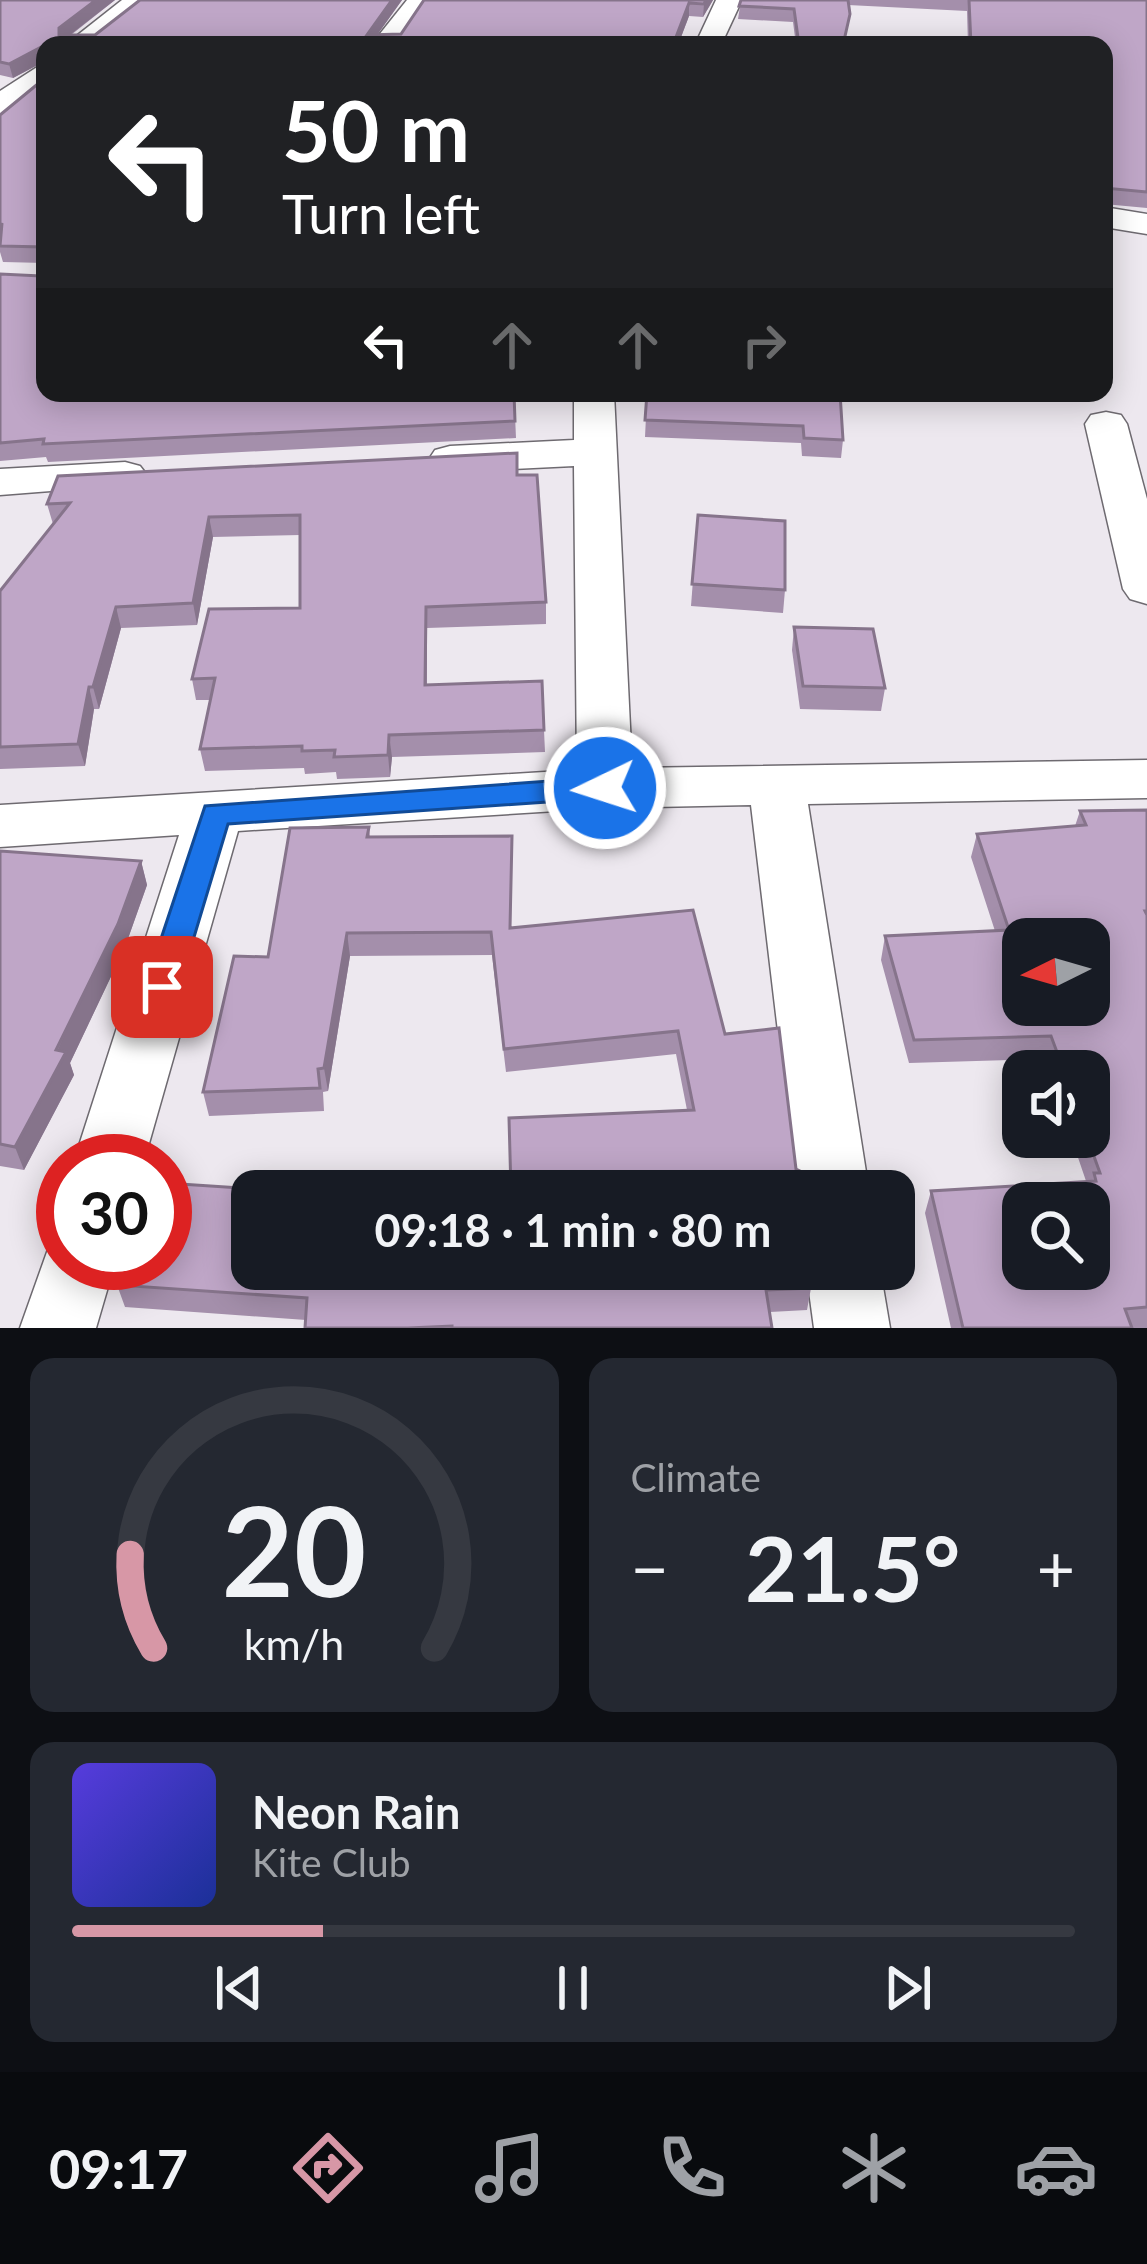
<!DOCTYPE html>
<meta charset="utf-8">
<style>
:root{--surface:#171b24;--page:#242831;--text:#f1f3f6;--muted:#9ea1a6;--line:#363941;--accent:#d797a6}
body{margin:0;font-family:Lato,sans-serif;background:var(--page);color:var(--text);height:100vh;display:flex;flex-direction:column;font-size:45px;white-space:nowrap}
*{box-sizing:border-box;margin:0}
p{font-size:39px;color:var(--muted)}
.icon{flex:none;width:66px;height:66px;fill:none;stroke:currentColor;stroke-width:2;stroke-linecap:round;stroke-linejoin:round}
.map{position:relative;height:1328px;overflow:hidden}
.side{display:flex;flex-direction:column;gap:30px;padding:30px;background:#0d0f14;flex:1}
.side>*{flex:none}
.hud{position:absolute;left:36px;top:36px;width:1077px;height:366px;border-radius:24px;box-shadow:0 6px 30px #0003;background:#202124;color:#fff;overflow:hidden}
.needle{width:78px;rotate:265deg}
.tools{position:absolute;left:1002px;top:918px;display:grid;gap:24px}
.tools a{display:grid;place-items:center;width:108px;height:108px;border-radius:24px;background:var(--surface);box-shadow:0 6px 30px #0003;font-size:60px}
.speed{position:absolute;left:36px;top:1134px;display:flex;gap:24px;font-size:60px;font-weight:700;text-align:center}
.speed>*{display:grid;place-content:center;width:156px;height:156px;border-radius:50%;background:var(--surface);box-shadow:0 6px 30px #0003;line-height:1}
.speed .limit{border:18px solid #d22;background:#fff;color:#111}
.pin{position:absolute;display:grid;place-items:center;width:102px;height:102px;color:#fff;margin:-51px;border-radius:24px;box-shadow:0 6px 18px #0006}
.me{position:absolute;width:132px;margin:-66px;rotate:266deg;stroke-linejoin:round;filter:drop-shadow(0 0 9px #0008)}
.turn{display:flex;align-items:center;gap:42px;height:252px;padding:0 48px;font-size:54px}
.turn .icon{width:156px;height:156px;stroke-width:2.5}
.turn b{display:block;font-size:84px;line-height:102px}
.lanes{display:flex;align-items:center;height:114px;padding:0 48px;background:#0003;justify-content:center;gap:60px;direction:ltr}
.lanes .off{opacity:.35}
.big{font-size:90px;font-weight:700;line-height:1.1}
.side .widget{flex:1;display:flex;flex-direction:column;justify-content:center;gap:18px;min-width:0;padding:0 42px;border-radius:24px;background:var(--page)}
.side .dial{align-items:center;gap:0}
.dial svg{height:312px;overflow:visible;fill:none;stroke:var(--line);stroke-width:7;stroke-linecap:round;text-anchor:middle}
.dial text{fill:var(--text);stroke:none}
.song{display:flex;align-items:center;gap:36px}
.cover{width:144px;height:144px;border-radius:18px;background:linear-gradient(135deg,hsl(250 70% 55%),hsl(230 70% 35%))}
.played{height:12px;border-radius:6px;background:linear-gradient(90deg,var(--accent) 25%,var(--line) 25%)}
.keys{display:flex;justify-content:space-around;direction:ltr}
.heat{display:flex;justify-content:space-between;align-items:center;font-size:66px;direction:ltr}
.side .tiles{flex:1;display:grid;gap:30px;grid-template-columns:1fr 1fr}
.widget:last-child{grid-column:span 2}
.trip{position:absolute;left:231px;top:1170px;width:684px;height:120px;border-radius:24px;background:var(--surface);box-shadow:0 6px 30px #0003;font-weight:700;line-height:120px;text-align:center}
.tab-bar{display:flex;height:192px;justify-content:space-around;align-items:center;background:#090b0e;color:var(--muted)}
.tab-bar .icon{width:84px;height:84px}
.tab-bar .selected{color:var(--accent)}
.tab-bar b{font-size:54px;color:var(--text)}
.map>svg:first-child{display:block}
</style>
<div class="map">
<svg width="1147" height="1328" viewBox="0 0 1147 1328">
<rect width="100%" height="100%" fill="#ede8ef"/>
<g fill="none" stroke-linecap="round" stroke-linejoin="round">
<defs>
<g id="minor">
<path d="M 122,0 L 151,0 L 95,45 L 65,45 Z"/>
<path d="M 407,0 L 433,0 L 398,45 L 371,45 Z"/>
<path d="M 716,0 L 742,0 L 721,45 L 695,45 Z"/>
<path d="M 45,62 L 45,84 L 0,114 L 0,91 Z"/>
<path d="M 1104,207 L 1147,214 L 1147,234 L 1104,227 Z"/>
<path d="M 574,393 L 614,393 L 632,768 L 1147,760 L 1147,798 L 808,804 L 869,1191 L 797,1191 L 751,805 L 605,808 L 238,831 L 144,1161 L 74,1161 L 179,835 L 0,847 L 0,805 L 577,770 L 574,466 L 450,472 L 435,468 L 429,459 L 435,450 L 450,446 L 574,440 Z"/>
<path d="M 1106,412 L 1121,415 L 1127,424 L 1147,499 L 1147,604 L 1130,599 L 1123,589 L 1085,424 L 1091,415 Z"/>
<path d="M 125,462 L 140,466 L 147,475 L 140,484 L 0,495 L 0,469 Z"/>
<path d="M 63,1234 L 63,1263 L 115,1263 L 96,1328 L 20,1328 L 52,1238 Z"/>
<path d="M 806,1269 L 880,1269 L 890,1328 L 814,1328 Z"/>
</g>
</defs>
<!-- minor casing -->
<use href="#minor" stroke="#6e6a70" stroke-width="3"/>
<!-- minor -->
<use href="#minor" fill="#fff" fill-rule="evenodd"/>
</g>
<!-- wall -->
<g fill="#a48fab">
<path d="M 0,0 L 115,0 L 71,35 L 95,35 L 140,0 L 402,0 L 377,35 L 401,34 L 424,0 L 713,0 L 703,17 L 689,16 L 678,45 L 45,45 L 45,61 L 13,78 L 0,75 Z"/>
<path d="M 741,0 L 1147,0 L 1147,208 L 1104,204 L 1104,45 L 968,45 L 967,11 L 848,5 L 850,14 L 844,45 L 796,45 L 793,22 L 738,19 Z"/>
<path d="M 45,78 L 45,263 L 3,262 L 0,252 L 0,115 Z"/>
<path d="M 0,274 L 41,276 L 45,393 L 514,393 L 516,438 L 48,462 L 46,457 L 0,461 Z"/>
<path d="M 624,393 L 840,393 L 843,440 L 841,458 L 802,456 L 801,443 L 645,437 L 647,396 L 624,395 Z"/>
<path d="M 517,475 L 546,602 L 546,624 L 427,628 L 427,685 L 544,730 L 545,752 L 392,757 L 390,777 L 365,778 L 337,779 L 336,772 L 305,774 L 304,768 L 205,771 L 200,749 L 211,700 L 196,700 L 192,679 L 300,608 L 300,535 L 213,537 L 197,625 L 121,628 L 99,709 L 94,709 L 85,766 L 0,769 L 0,591 L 53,524 L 47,504 Z"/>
<path d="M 698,515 L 785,590 L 783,613 L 691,606 Z"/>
<path d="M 794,627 L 885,688 L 881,711 L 800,709 L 792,650 Z"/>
<path d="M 1147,810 L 1147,1328 L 951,1328 L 925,1213 L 931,1191 L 1086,1181 L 1071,1137 L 1089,1137 L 1089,1071 L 1048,1071 L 1044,1059 L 909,1063 L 881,960 L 885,936 L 995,931 L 971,857 L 977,834 L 1075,826 L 1080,811 Z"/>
<path d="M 369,827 L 370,837 L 512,836 L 511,928 L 725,1034 L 796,1169 L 687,1110 L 676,1054 L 506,1072 L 492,955 L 350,956 L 328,1091 L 323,1092 L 324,1111 L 209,1116 L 203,1092 L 268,957 Z"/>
<path d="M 0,851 L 141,861 L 147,885 L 125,947 L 70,1063 L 74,1075 L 24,1170 L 0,1166 Z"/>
<path d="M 252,1269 L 811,1288 L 807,1310 L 770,1312 L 772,1328 L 305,1328 L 306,1320 L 125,1307 L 117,1285 Z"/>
</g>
<!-- shaded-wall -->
<g fill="#86748b">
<path d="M 96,0 L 115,0 L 62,41 L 59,35 L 59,28 Z"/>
<path d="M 392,0 L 402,0 L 370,45 L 367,35 Z"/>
<path d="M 706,0 L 713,0 L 703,17 L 704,4 Z"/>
<path d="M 689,3 L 689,16 L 678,45 L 673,45 Z"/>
<path d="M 45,46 L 45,61 L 13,78 L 9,64 Z"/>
<path d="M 209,517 L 213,537 L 197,625 L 193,603 Z"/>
<path d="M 116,607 L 121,628 L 99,709 L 93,687 Z"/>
<path d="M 426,607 L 427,628 L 426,707 L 425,685 Z"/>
<path d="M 89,687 L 94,709 L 85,766 L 78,744 Z"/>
<path d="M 389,735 L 392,757 L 390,777 L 388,755 Z"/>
<path d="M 141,861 L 147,885 L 125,947 L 70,1063 L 74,1075 L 24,1170 L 15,1147 Z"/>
<path d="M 347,933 L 350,956 L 328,1091 L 324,1068 Z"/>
</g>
<!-- building -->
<g fill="#bfa6c7" stroke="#86748b" stroke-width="3" fill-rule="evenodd">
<path d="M 0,0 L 96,0 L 59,28 L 59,35 L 95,35 L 140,0 L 392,0 L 367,35 L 401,34 L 424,0 L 706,0 L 704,4 L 689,3 L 673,45 L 45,45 L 9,64 L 0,62 Z"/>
<path d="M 741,0 L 848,0 L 850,14 L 843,45 L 799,45 L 794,9 L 739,6 Z"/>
<path d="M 969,0 L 1147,0 L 1147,192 L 1104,188 L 1104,45 L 971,45 Z"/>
<path d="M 45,78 L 45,259 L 44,247 L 0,246 L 2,223 L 0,226 L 0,115 Z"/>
<path d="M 45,272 L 45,393 L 514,393 L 515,421 L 43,444 L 44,439 L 0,443 L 0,274 L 41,276 Z"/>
<path d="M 647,393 L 840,393 L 843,440 L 804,438 L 803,426 L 645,420 Z"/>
<path d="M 517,453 L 517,475 L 537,475 L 546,602 L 426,607 L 425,685 L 542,681 L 544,730 L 389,735 L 388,755 L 362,756 L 334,757 L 335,750 L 302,751 L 302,746 L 200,749 L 215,678 L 192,679 L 209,609 L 300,608 L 300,515 L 209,517 L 193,603 L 116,607 L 93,687 L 89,687 L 78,744 L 0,747 L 0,591 L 70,503 L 47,504 L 58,476 Z"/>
<path d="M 698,515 L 785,521 L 785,590 L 692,584 Z"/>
<path d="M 794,627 L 873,629 L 885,688 L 803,686 Z"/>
<path d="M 1147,810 L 1147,911 L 1145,911 L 1147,915 L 1147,1307 L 1125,1309 L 1132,1328 L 963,1328 L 931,1191 L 1096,1181 L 1094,1173 L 1100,1173 L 1087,1137 L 1089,1137 L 1089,1071 L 1064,1071 L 1051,1036 L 914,1040 L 885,936 L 1009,930 L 977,834 L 1086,825 L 1080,811 ZM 1023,939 L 1089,939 L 1089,1005 L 1023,1005 ZM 1023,1203 L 1089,1203 L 1089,1269 L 1023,1269 Z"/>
<path d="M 369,827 L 367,837 L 512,836 L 510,928 L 693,910 L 725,1034 L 779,1028 L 796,1169 L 804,1173 L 807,1191 L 511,1191 L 509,1118 L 694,1110 L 678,1031 L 504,1049 L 491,932 L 347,933 L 324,1068 L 318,1069 L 320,1088 L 203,1092 L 234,956 L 268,957 L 290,828 Z"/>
<path d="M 0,851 L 141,861 L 118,924 L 56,1050 L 66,1052 L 15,1147 L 0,1144 Z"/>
<path d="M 165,1183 L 284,1191 L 252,1191 L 252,1269 L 809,1269 L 811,1288 L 766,1290 L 772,1328 L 452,1328 L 452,1326 L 408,1328 L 305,1328 L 307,1298 L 117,1285 L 123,1263 L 165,1263 Z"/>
</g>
<!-- route -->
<path fill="#1a73e8" stroke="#114b97" stroke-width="3" d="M 605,777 L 620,788 L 605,798 L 228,824 L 179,987 L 174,997 L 150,997 L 145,987 L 205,806 Z"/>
</svg>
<div class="tools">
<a><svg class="needle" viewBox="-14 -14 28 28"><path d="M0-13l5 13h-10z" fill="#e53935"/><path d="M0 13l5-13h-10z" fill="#9ea1a6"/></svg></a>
<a><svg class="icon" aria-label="sound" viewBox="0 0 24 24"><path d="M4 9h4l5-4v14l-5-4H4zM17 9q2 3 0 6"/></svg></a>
<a><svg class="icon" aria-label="search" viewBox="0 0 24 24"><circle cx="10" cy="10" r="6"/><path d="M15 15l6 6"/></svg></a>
</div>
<div class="speed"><div class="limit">30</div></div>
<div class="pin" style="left:162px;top:987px;background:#d93025"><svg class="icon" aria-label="arrive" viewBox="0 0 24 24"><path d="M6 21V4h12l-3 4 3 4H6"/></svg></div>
<svg class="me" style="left:605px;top:788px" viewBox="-20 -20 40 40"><circle r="17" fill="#1a73e8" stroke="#fff" stroke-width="3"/><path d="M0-11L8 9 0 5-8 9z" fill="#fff"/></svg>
<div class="trip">09:18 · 1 min · 80 m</div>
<div class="hud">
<div class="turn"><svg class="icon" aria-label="left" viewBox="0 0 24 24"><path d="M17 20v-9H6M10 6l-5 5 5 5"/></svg><div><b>50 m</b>Turn left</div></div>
<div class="lanes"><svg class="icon" aria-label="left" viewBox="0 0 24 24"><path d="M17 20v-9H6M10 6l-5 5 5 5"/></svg><svg class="icon off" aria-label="ahead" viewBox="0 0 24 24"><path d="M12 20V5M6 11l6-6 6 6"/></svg><svg class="icon off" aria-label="ahead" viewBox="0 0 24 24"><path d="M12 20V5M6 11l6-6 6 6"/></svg><svg class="icon off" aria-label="right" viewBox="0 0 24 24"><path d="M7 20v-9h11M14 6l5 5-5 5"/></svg></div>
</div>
</div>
<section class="side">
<div class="tiles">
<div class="widget dial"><svg viewBox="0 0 100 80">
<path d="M14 69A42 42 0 1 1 86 69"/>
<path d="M14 69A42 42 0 0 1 8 45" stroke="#d797a6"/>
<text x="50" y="56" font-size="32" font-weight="700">20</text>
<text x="50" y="72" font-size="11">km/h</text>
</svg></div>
<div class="widget"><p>Climate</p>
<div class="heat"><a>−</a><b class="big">21.5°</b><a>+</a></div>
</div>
<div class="widget">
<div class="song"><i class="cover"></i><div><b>Neon Rain</b><p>Kite Club</p></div></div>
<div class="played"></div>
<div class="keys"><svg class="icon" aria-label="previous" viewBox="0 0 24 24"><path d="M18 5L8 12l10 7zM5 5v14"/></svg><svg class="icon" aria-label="pause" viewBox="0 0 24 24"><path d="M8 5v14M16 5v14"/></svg><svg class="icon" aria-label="next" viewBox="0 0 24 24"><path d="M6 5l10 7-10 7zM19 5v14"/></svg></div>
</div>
</div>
</section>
<nav class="tab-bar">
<b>09:17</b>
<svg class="icon selected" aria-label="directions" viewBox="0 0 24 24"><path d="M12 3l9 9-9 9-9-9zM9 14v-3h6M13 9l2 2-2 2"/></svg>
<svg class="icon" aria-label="music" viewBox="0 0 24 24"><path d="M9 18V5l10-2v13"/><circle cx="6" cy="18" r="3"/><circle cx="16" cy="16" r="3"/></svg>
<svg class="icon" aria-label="phone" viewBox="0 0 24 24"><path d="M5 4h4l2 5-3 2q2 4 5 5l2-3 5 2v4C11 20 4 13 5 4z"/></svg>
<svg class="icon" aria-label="climate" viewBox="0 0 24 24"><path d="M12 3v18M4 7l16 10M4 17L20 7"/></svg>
<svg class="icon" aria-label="car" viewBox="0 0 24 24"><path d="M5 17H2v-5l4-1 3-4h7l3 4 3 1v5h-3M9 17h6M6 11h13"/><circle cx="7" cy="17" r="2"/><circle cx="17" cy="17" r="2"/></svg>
</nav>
